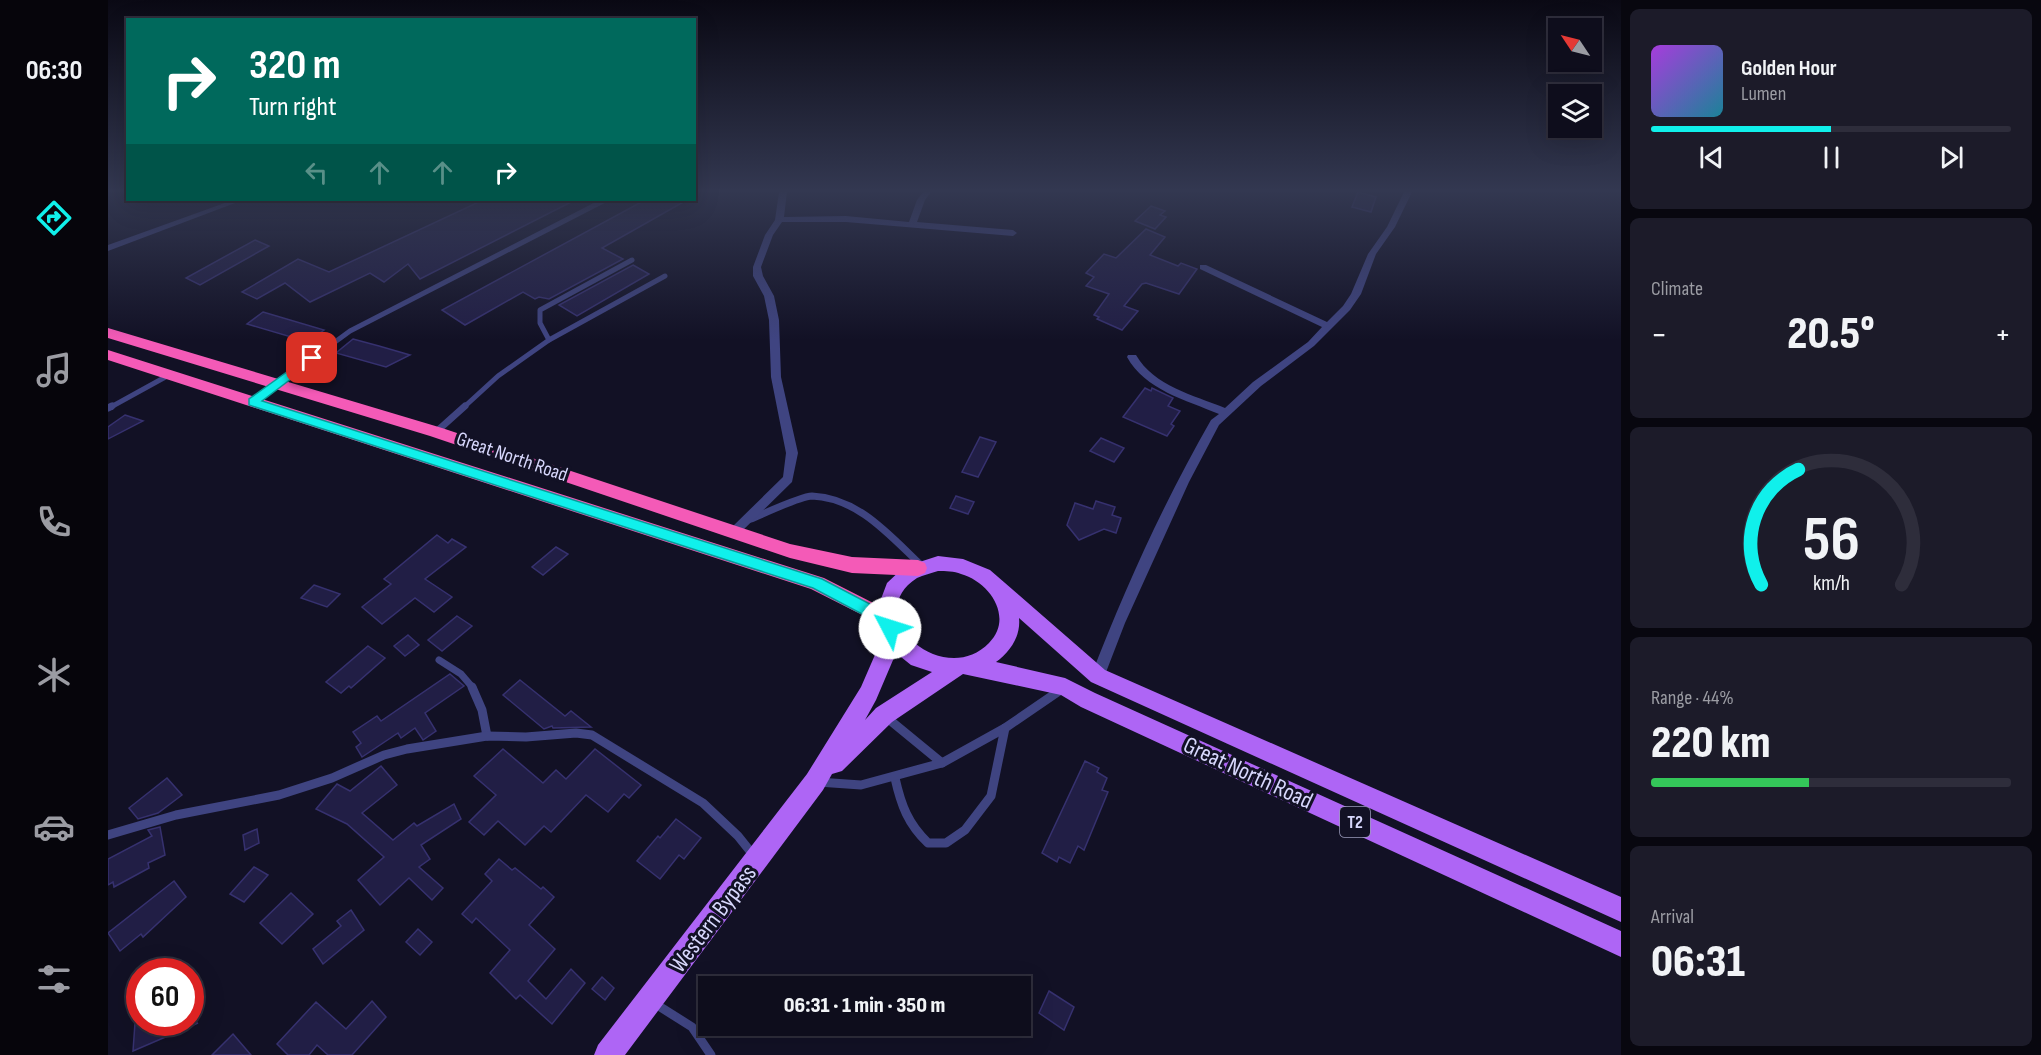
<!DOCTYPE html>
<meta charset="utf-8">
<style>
:root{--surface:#0e0d1c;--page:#1c1b29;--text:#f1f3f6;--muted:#9b9ca3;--line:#2e2d3b;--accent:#10f0eb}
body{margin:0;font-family:"Sofia Sans Condensed",sans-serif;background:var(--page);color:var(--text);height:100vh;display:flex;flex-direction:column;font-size:22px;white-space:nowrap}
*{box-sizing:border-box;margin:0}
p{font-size:20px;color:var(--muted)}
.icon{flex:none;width:33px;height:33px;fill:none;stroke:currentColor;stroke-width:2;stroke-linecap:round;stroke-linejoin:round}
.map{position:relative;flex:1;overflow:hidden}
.drawer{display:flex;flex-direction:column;gap:9px;padding:9px;background:#08070f;width:420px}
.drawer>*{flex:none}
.top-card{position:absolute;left:18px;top:18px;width:570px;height:183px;border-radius:0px;box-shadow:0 6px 24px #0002,0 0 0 2px var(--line);background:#00695c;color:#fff;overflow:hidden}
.needle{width:39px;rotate:305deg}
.controls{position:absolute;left:1440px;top:18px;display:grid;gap:12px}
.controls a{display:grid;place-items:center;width:54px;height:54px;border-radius:0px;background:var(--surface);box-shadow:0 6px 24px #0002,0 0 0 2px var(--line);font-size:30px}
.speed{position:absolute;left:18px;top:958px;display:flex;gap:12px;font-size:30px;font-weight:700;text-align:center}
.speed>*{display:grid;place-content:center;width:78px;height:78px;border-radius:50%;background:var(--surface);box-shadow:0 6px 24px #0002,0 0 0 2px var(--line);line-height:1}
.speed .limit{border:9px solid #d22;background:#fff;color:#111}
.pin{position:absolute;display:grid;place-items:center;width:51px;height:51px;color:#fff;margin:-26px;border-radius:12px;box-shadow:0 3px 9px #0006}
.me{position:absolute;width:66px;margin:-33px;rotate:310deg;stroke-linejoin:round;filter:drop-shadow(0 0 4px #0008)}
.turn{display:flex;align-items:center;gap:21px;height:126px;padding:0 24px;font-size:27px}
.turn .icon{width:78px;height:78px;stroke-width:2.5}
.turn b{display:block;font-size:42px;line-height:51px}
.lanes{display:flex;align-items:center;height:57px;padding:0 24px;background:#0003;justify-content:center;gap:30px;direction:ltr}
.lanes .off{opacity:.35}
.big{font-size:45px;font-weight:800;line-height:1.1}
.drawer .widget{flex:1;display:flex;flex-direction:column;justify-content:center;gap:9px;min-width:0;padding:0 21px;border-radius:9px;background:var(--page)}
.drawer .dial{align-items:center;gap:0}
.dial svg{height:156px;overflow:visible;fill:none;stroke:var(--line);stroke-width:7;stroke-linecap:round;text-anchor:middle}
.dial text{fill:var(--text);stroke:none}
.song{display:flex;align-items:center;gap:18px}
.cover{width:72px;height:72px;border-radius:9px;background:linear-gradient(135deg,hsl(280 70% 55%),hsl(190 70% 35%))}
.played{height:6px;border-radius:3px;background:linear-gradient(90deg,var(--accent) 50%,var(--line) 50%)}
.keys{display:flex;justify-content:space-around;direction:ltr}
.heat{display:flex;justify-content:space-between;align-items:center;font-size:33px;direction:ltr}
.charge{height:9px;border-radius:4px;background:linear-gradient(90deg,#34c759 44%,var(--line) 0)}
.trip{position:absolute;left:590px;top:976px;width:333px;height:60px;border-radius:0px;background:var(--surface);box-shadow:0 6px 24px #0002,0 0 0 2px var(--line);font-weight:800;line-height:60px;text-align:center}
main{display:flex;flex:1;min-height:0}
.menu{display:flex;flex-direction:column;width:108px;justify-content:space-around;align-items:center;background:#06050b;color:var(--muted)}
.menu .icon{width:42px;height:42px}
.menu .on{color:var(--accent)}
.menu b{font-size:27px;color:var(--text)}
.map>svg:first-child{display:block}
</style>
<main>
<nav class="menu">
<b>06:30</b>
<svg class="icon on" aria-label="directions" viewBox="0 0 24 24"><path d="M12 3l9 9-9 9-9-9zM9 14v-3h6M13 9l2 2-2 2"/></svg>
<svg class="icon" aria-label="music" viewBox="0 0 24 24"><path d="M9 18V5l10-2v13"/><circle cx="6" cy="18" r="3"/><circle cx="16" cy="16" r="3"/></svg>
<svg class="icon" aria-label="phone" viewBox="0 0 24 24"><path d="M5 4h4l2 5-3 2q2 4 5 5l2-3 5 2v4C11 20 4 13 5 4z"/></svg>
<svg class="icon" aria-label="climate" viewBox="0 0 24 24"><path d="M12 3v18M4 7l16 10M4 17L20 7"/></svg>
<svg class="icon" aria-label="car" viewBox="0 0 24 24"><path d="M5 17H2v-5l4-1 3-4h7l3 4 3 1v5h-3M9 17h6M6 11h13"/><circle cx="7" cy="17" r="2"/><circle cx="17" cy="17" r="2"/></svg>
<svg class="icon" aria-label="filters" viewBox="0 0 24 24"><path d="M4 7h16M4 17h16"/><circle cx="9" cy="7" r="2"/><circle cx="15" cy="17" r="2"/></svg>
</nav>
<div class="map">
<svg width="1513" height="1055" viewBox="0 0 1513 1055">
<rect width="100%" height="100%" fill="#121125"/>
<!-- building -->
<g fill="#211e45" stroke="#36316f" stroke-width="1.5">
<path d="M 1250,192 L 1268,197 L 1263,212 L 1244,207 Z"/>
<path d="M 375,200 L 467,200 L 312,279 L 300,264 L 276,282 L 262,273 L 202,302 L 177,283 L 149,299 L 134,292 L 190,259 L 221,272 Z"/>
<path d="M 537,200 L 579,200 L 494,248 L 515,259 L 441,299 L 431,297 L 427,299 L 415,292 L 357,325 L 334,310 Z"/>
<path d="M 1043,206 L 1057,211 L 1052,215 L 1058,217 L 1047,229 L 1027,221 Z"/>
<path d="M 1038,229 L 1057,237 L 1042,255 L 1070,266 L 1073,263 L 1089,269 L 1071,294 L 1038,283 L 1034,284 L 1016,306 L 1030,311 L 1014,330 L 989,319 L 991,317 L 986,315 L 1001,294 L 978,286 L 986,277 L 978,273 L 996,254 L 1008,258 Z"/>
<path d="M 147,240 L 161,246 L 92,285 L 78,278 Z"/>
<path d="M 525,265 L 541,274 L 469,316 L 451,305 Z"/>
<path d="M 155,312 L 216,330 L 200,342 L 139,324 Z"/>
<path d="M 245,339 L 271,346 L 302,355 L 278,367 L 228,353 Z"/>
<path d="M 1037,388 L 1043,391 L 1044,388 L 1065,398 L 1060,406 L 1072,411 L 1063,424 L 1066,426 L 1059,436 L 1015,417 Z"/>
<path d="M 17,415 L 35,421 L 0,439 L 0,427 Z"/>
<path d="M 872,437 L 888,442 L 870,477 L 854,472 Z"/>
<path d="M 993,438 L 1016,448 L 1006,462 L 982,451 Z"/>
<path d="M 848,496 L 866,502 L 860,514 L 842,508 Z"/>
<path d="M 988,501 L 1007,507 L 1004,515 L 1013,518 L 1008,533 L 996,529 L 971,540 L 959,525 L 967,503 L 985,509 Z"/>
<path d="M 329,535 L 340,543 L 344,539 L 358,547 L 317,579 L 344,597 L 326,612 L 307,598 L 274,624 L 254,607 L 283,584 L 276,579 Z"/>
<path d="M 448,547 L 460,554 L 435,575 L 424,567 Z"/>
<path d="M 206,585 L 232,594 L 219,607 L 193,598 Z"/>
<path d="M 349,616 L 364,626 L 334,651 L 320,640 Z"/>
<path d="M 300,635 L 311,645 L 297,656 L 286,646 Z"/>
<path d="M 260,646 L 277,658 L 243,688 L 241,686 L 233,693 L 218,682 Z"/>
<path d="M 342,674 L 356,686 L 317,713 L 328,731 L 315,740 L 307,728 L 293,738 L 290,733 L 254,757 L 248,747 L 253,743 L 245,732 L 269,716 L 273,721 Z"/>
<path d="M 412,680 L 457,716 L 463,711 L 483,727 L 445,728 L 444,726 L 436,729 L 395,695 Z"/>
<path d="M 395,749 L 435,783 L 448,770 L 458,779 L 487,749 L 533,785 L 521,798 L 516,794 L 500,812 L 478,795 L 443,832 L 436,826 L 417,845 L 390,821 L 376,835 L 361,822 L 388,795 L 366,776 Z"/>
<path d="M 977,761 L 991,768 L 989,772 L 999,778 L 994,790 L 1000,792 L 976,850 L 970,846 L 962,863 L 951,857 L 949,862 L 934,853 Z"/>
<path d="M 273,766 L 289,785 L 254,813 L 285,840 L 306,823 L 309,826 L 346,804 L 353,819 L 313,845 L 322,859 L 311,867 L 335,888 L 324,900 L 301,878 L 272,905 L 250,880 L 276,857 L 239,824 L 208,809 L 229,784 L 242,791 Z"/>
<path d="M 59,778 L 74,795 L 50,813 L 30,819 L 21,808 Z"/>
<path d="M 568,819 L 593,838 L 576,859 L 571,855 L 552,879 L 529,861 L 550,836 L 552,838 Z"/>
<path d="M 52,827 L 57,855 L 40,863 L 41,868 L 6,887 L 5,882 L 0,885 L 0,859 L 44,836 L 40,830 Z"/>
<path d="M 149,829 L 151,843 L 137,850 L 135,835 Z"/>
<path d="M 391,859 L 404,870 L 407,868 L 433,889 L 435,887 L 446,897 L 421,925 L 447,949 L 420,981 L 438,999 L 463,969 L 477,983 L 444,1024 L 412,995 L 408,999 L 382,973 L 402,950 L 368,918 L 364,923 L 354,914 L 384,881 L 377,874 Z"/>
<path d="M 146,867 L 160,875 L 136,902 L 122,894 Z"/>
<path d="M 66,881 L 78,897 L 35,937 L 33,934 L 12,951 L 0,933 Z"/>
<path d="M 183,893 L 205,914 L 174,944 L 152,923 Z"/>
<path d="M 243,910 L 256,930 L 215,964 L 205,949 L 233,926 L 229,921 Z"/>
<path d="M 310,929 L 324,942 L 312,955 L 298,942 Z"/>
<path d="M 494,977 L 506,988 L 497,1000 L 484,989 Z"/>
<path d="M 941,991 L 966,1007 L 956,1030 L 931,1013 Z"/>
<path d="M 264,1001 L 278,1017 L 244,1055 L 220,1055 L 209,1045 L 201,1055 L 180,1055 L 169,1044 L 208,1002 L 238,1029 Z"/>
<path d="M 27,1023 L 90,1023 L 25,1051 Z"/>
<path d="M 125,1034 L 143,1055 L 104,1055 Z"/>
</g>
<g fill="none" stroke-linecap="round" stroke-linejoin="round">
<!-- lane-far2 -->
<g stroke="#3f4481" stroke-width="5">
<path d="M 441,340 L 432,323 L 432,310 L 524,260"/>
<path d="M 145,402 L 242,331 L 497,200"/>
<path d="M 1,408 L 61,375"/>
<path d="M 355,408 L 390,376 L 441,340 L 557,276"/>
</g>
<!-- lane-far1 -->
<g stroke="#3f4481" stroke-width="7">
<path d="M 0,408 L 4,406"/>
<path d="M 328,432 L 357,406"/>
<path d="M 643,519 C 655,514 693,496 704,496 C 751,498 782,536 814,566"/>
<path d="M 331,660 L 353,674 L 365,688"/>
</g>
<!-- lane -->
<g stroke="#3f4481" stroke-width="9">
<path d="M 364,687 L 374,710 L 379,736"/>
<path d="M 778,717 L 834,763 L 897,728 L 954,689"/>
<path d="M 787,778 C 793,805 800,824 820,843 L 838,843 L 857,830 L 883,796 L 897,728"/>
<path d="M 710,782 L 753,785 L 834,763"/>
<path d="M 0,835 L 68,815 L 171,795 L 224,778 L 276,755 L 299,749 L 379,736 L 418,737 L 468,733 L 484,735 L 595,803 L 630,836 L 646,856"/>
<path d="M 546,1003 L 584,1027 L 603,1055"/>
</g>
<!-- street -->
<g fill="#3f4481" fill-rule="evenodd">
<path d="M 671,192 L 679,192 L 676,217 L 738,216 L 801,222 L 809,200 L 815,192 L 823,192 L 817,200 L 809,222 L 905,230 L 909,233 L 905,236 L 738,222 L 674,222 L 665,235 L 653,267 L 655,276 L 666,296 L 671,320 L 673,377 L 690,453 L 684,482 L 630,535 L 622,535 L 620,532 L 622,529 L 675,477 L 678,453 L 663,377 L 661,320 L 656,296 L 645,276 L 645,267 L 657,235 L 667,220 Z"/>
<path d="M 1296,192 L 1304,192 L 1287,227 L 1268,254 L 1253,294 L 1242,310 L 1206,346 L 1153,386 L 1111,425 L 1081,482 L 1017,623 L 995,680 L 990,682 L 985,680 L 983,676 C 1017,588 1056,502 1103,420 L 1111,414 C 1078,400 1037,390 1019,357 L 1020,355 L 1028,355 C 1046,386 1085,395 1117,408 L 1145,382 L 1200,342 L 1214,327 L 1092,269 L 1092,265 L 1098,265 L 1219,322 L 1235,306 L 1243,294 L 1260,254 L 1279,227 Z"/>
<path d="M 125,200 L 135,200 L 0,251 L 0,245 Z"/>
</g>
<!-- primary -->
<path fill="#ae65f5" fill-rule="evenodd" d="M 830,556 L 855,559 L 882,570 L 997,670 L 1513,897 L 1513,922 L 983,682 L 911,618 C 913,636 902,652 888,662 L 957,678 L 987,693 L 1513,931 L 1513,957 L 973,707 L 953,695 L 855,674 L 784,722 L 734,771 L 724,774 L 715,790 L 517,1055 L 486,1055 L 490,1045 L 699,774 L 753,687 L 776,634 L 770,607 L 779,583 L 796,567 ZM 830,571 C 838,571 846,571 853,574 C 882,582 906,618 881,643 C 835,690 751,615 809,578 C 815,575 824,573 830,571 ZM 788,653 L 803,665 L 824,672 L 768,708 L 757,720 L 768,700 Z"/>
<!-- highway -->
<g fill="#f45ab7" fill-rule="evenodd">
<path d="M 0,328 L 334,428 L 682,544 L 744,557 L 810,560 L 817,563 L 819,568 L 817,573 L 810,576 L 744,573 L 682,558 L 322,436 L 0,338 Z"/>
<path d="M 0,350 L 716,578 L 787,614 L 790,620 L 787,626 L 780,628 L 703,589 L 0,360 Z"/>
</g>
</g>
<!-- sky -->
<linearGradient id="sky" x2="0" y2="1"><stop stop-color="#0a0914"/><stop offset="0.56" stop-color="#333851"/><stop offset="1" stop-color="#333851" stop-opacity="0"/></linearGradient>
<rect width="1513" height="340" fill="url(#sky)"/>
<!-- route -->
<path fill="#10f0eb" stroke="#0a9c99" stroke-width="1.5" d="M 204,354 L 208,355 L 208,360 L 154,401 L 714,579 L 785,616 L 789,628 L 787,633 L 782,634 L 777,633 L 773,624 L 705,588 L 141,405 L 141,399 Z"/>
<g text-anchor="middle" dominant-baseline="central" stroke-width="6" stroke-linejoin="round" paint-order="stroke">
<!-- shield labels -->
<rect fill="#121125" stroke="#9c9cbc" stroke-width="1.5" x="1232" y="807" width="30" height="30" rx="4.5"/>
<g font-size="18" font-weight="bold" fill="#d7d7fc">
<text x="1247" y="822">T2</text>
</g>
<!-- street labels -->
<g font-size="20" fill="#d7d7fc" stroke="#121125">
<text transform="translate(404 457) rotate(19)">Great North Road</text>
</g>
<!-- near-street labels -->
<g font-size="24" fill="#d7d7fc" stroke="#121125">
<text transform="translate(1140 773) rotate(25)">Great North Road</text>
<text transform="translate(605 919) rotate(-53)">Western Bypass</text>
</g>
</g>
</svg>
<div class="controls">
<a><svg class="needle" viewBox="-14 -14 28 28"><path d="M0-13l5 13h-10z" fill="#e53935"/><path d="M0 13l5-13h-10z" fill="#9b9ca3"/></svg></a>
<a><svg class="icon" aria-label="layers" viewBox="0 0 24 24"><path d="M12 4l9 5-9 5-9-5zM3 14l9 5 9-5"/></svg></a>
</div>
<div class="speed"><div class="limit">60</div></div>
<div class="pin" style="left:204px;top:358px;background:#d93025"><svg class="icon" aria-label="arrive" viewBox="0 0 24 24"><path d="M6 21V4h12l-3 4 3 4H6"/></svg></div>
<svg class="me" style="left:782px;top:628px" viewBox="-20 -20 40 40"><circle r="19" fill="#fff"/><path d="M0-13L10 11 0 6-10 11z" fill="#10f0eb"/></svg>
<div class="trip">06:31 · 1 min · 350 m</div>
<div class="top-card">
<div class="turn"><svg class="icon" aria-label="right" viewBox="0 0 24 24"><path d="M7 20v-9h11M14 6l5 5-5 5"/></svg><div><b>320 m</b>Turn right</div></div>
<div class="lanes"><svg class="icon off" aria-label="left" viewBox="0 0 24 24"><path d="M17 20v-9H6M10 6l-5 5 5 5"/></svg><svg class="icon off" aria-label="ahead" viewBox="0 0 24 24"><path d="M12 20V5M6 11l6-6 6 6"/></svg><svg class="icon off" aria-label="ahead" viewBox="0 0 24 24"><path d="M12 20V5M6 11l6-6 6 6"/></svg><svg class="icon" aria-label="right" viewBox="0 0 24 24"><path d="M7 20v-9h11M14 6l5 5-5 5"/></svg></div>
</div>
</div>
<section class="drawer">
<div class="widget">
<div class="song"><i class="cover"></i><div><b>Golden Hour</b><p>Lumen</p></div></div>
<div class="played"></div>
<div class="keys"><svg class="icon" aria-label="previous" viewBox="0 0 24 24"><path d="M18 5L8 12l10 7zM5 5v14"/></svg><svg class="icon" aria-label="pause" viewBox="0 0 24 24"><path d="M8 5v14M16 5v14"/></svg><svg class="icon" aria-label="next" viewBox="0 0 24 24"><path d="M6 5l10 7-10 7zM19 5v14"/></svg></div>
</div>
<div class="widget"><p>Climate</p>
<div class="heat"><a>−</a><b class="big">20.5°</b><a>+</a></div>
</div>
<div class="widget dial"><svg viewBox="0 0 100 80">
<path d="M14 69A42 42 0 1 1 86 69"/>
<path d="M14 69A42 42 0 0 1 33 10" stroke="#10f0eb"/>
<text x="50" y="56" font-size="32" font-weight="700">56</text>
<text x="50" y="72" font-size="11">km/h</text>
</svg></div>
<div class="widget"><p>Range · 44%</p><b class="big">220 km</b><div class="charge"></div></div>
<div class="widget"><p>Arrival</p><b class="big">06:31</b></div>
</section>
</main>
